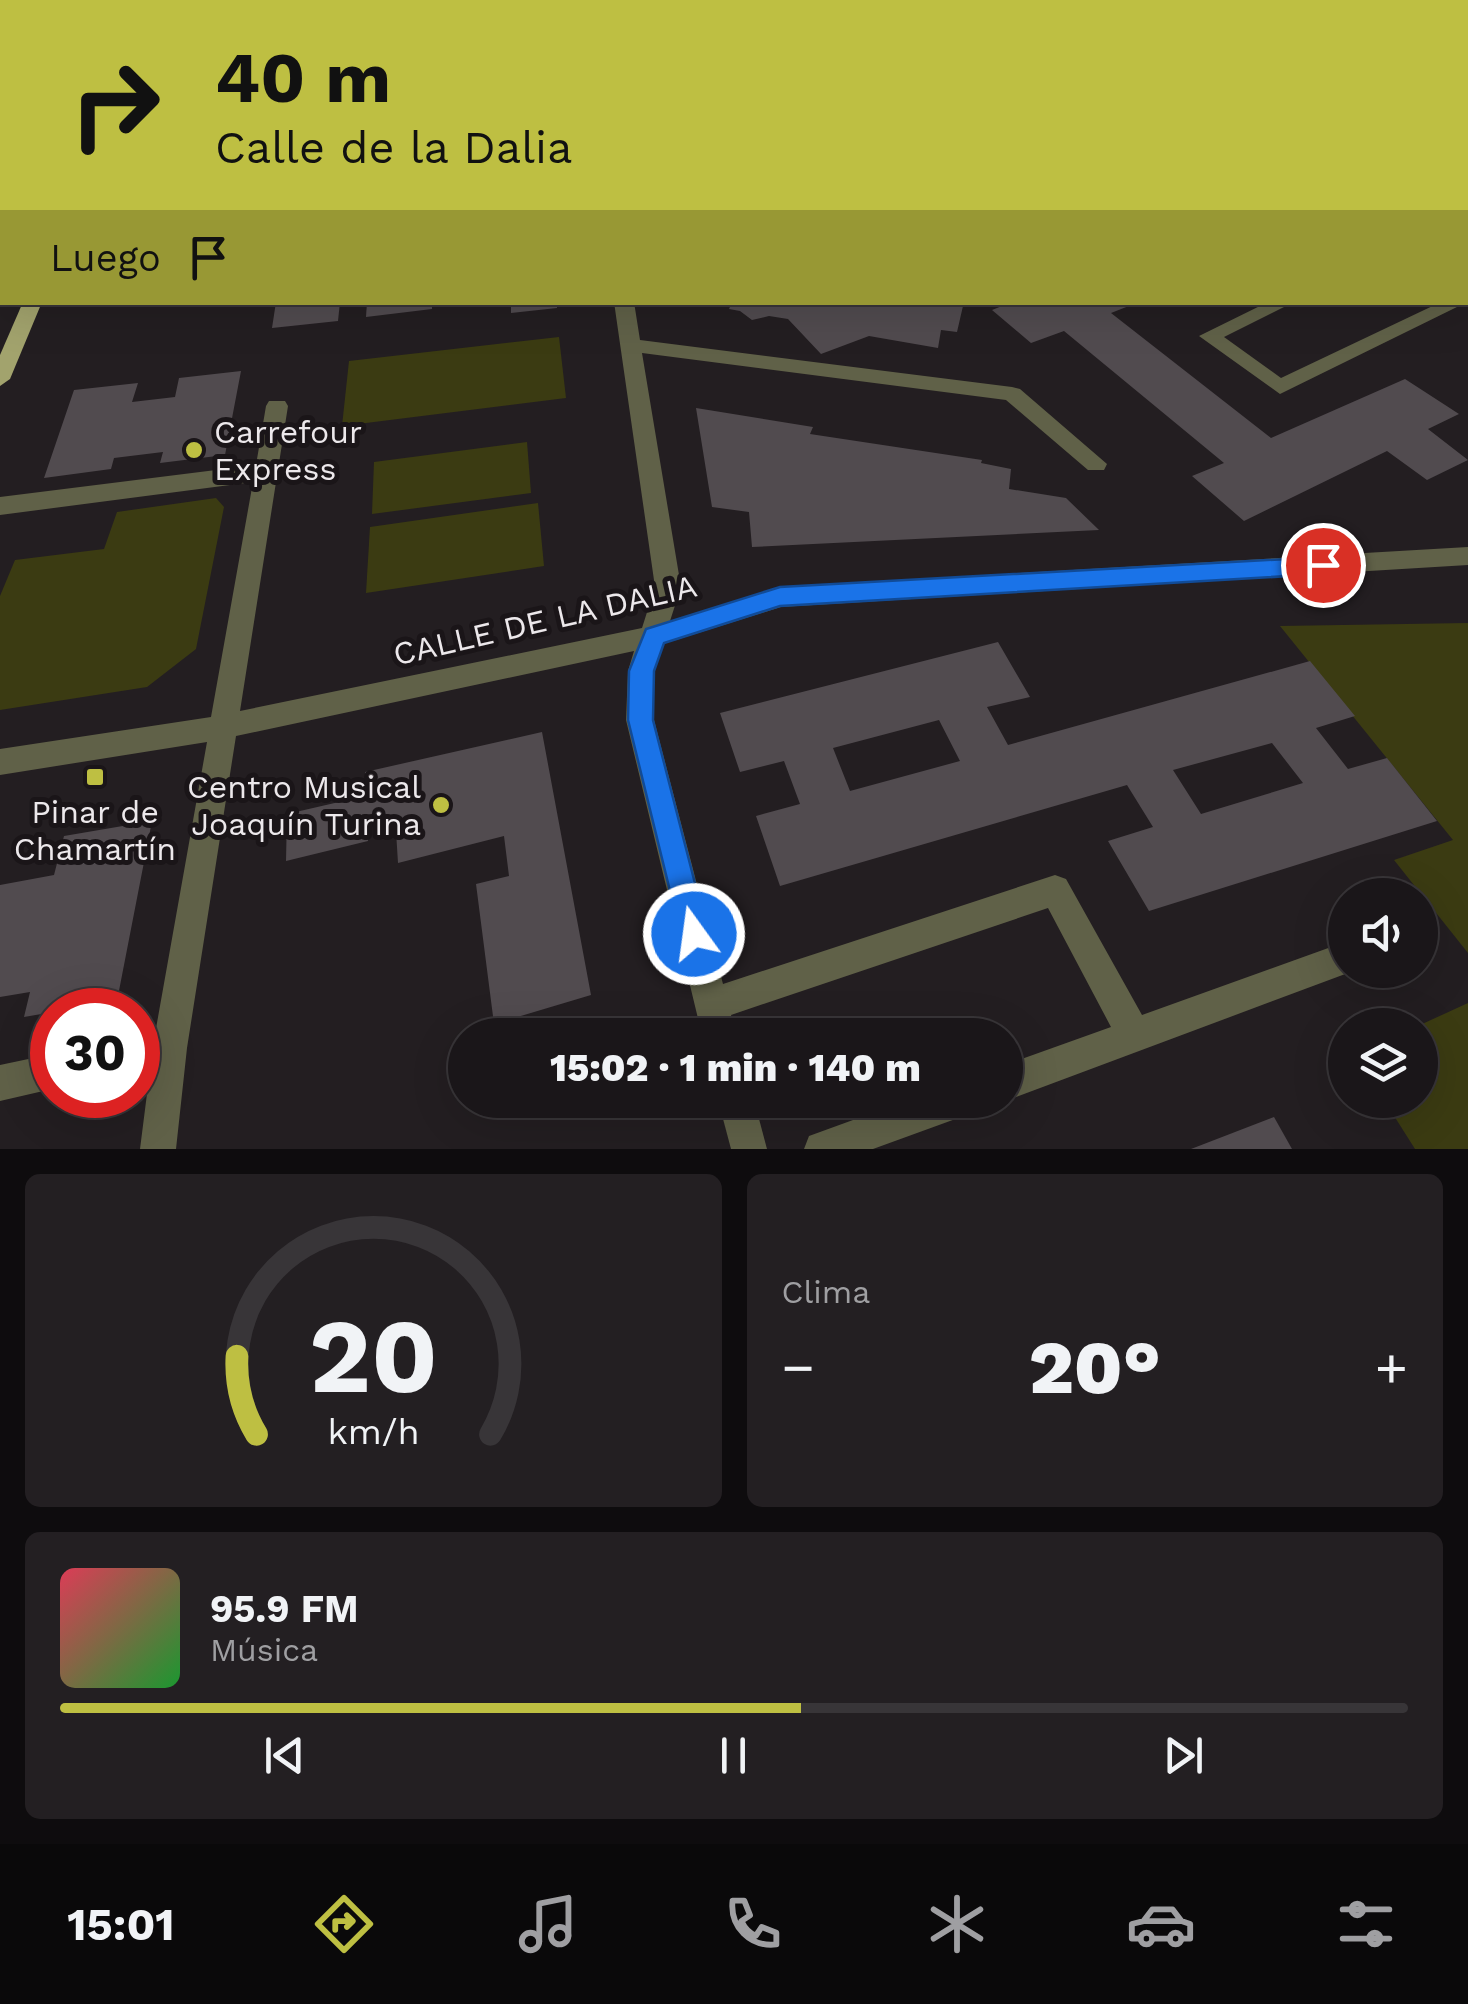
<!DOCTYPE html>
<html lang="es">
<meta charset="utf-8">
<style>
:root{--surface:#1a1619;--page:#231f22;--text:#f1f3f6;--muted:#9f9fa2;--line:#383538;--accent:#bebf42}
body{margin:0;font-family:"Work Sans",sans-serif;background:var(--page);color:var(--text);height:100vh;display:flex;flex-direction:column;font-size:38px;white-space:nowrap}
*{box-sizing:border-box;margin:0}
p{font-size:32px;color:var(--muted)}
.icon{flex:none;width:55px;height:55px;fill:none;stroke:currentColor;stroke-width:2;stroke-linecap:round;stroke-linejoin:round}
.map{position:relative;height:1149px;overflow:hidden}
.sheet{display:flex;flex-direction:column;gap:25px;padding:25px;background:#0e0c0e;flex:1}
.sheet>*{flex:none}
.top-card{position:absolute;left:0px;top:0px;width:1470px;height:305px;box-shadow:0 10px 40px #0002,0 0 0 2px var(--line);background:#bebf42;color:#111;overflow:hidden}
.fabs{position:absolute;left:1328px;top:878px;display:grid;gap:20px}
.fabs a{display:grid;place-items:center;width:110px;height:110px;border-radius:50%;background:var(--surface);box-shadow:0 10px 40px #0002,0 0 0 2px var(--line);font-size:50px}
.speed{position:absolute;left:30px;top:988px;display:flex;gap:20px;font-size:50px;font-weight:700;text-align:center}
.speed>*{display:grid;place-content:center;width:130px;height:130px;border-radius:50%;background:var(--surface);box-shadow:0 10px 40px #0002,0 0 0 2px var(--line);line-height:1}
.speed .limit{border:15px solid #d22;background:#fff;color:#111}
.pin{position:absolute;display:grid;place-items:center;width:85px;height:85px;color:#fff;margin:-42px;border:5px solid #fff;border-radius:50%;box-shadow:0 2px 10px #0007}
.me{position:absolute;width:110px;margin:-55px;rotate:346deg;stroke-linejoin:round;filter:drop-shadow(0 0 8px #0008)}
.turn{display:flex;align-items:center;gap:35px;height:210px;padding:0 50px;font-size:45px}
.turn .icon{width:130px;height:130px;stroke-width:2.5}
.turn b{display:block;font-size:70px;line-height:85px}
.then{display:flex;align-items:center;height:95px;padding:0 50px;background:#0003;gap:20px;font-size:38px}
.big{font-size:75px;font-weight:800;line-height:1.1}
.sheet .tile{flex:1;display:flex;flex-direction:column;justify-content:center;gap:15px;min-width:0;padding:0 35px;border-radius:15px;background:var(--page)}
.sheet .dial{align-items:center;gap:0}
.dial svg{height:260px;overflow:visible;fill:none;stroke:var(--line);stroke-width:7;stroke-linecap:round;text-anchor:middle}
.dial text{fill:var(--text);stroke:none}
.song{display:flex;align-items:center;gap:30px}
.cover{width:120px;height:120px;border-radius:15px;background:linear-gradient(135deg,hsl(350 70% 55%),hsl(130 70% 35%))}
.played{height:10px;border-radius:5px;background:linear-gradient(90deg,var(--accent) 55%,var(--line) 55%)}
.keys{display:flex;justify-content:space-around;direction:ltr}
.heat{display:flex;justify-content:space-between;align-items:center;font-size:55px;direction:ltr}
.sheet .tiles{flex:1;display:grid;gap:25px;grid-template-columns:1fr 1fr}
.tile:last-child{grid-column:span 2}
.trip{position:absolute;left:448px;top:1018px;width:575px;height:100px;border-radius:50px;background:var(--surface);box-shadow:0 10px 40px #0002,0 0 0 2px var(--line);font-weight:800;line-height:100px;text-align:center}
.tabs{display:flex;height:160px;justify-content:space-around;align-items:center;background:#0a090a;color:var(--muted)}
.tabs .icon{width:70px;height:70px}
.tabs .on{color:var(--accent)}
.tabs b{font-size:45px;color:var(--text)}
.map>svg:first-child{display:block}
</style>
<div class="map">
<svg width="1468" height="1149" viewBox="0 0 1468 1149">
<rect width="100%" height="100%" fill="#231e21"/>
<!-- green -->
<g fill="#3b3b12">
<path d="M 559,337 L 566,398 L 342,426 L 349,361 Z"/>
<path d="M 527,442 L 531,493 L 372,514 L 374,462 Z"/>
<path d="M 216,498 L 224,507 L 196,649 L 147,687 L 0,710 L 0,596 L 15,560 L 104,549 L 117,512 Z"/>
<path d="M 538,503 L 544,566 L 366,593 L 370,527 Z"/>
<path d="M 1468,623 L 1468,953 L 1394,860 L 1453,840 L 1280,626 Z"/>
<path d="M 1468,1003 L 1468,1149 L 1415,1149 L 1384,1100 L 1420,1100 L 1420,1025 Z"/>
</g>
<!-- building -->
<g fill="#514b4f" fill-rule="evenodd">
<path d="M 276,302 L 340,302 L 338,321 L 272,328 Z"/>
<path d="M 367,302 L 432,302 L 432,309 L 366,317 Z"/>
<path d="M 511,302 L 557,302 L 557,308 L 511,313 Z"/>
<path d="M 732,302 L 940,302 L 963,306 L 957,332 L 941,330 L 938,348 L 869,336 L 821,354 L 788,319 L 769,316 L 752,320 L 740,311 L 729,309 Z"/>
<path d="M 1012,302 L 1139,302 L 1111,313 L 1271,438 L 1405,379 L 1459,414 L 1428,429 L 1468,460 L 1427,480 L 1387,451 L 1244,521 L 1192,476 L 1224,463 L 1064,331 L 1031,343 L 992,310 Z"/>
<path d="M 241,371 L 225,455 L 160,463 L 163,452 L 114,458 L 111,469 L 44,478 L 74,390 L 138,383 L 132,402 L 175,397 L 179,378 Z"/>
<path d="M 696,408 L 813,427 L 810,434 L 982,460 L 981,463 L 1011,469 L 1009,489 L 1066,498 L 1099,530 L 752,547 L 749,512 L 712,507 Z"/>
<path d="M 998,642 L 1030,697 L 987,707 L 1008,745 L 1310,661 L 1355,716 L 1316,728 L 1348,769 L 1387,758 L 1437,821 L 1149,911 L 1108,841 L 1153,827 L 1127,785 L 780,886 L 756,816 L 800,804 L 784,761 L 740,772 L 720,713 ZM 939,720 L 960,761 L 850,791 L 833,748 ZM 1272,743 L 1303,783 L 1201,814 L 1173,770 Z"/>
<path d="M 542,732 L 591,995 L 494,1024 L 476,884 L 509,876 L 504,836 L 398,863 L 395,815 L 367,821 L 368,841 L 286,861 L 287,814 L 365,796 L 365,772 Z"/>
<path d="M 152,821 L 117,1001 L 24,1017 L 30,992 L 0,997 L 0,885 L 54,875 L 64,836 Z"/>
<path d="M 1274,1117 L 1292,1149 L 1191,1149 Z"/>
</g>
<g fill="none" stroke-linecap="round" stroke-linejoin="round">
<!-- minor -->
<g fill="#606148" fill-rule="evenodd">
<path d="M 554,0 L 568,0 L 568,2 L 555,2 Z"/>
<path d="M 1084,0 L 1098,0 L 1100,2 L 1086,2 Z"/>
<path d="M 1368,0 L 1384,0 L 1386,2 L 1370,2 Z"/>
<path d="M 2,89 L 2,99 L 0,100 L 0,90 Z"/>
<rect x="0" y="132" width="2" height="10"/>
<path d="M 614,302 L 634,302 L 640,340 L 1012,387 L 1020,389 L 1107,464 L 1104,470 L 1088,470 L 1006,400 L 642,353 L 681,587 L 670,621 L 781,587 L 1468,547 L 1468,565 L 781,607 L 663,644 L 654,671 L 654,720 L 723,984 L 1055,875 L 1066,879 L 1142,1015 L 1345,942 L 1345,970 L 1356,970 L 1005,1101 L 1005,1065 L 1111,1027 L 1048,908 L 731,1015 L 736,1035 L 702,1035 L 626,720 L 628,671 L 634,651 L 236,736 L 187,1048 L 176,1149 L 140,1149 L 150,1070 L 138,1072 L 138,1038 L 155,1034 L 207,742 L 0,775 L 0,749 L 211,717 L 253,482 L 0,515 L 0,497 L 256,465 L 266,406 L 269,401 L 285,401 L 288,406 L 240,711 L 642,628 L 655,587 Z"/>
<path d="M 1268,302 L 1294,302 L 1224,337 L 1281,378 L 1441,302 L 1459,306 L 1280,394 L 1199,336 Z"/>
<path d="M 52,1054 L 52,1089 L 0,1101 L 0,1065 Z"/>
<path d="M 718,1100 L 754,1100 L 767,1149 L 731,1149 Z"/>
<path d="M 908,1100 L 977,1100 L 972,1113 L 873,1149 L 804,1149 L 809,1136 Z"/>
</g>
<!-- major -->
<path fill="#a2a36d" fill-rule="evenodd" d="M 23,302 L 42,302 L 10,379 L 0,386 L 0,355 Z"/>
</g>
<!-- route -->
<path fill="#1a73e8" stroke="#114b97" stroke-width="2.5" d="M 1323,557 L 1334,565 L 1323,574 L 780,606 L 664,643 L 654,671 L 653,720 L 708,934 L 704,944 L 694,948 L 683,944 L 628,720 L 629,671 L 646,629 L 780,587 Z"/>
<!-- markers -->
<g fill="#bebf42" stroke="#1a1518" stroke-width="4">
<circle cx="194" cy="450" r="10"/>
<rect x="85" y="767" width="20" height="20" rx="5"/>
<circle cx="441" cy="805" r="10"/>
</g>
<g text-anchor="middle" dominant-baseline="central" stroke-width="10" stroke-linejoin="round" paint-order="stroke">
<!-- poi labels -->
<g font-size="32" fill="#ece8eb" stroke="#1a1518" text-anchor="start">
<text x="214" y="432">Carrefour<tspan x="214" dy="37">Express</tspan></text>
<text x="421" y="787" text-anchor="end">Centro Musical<tspan x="421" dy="37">Joaquín Turina</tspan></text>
<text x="95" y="812" text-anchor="middle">Pinar de<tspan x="95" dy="37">Chamartín</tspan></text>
</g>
<!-- street labels -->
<g font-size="32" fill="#ece8eb" stroke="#1a1518">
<text transform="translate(545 620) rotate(-13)">CALLE DE LA DALIA</text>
</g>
</g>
</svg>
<div class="fabs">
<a><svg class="icon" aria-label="sound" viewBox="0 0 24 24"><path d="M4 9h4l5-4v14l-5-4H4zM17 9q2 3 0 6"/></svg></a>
<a><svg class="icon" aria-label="layers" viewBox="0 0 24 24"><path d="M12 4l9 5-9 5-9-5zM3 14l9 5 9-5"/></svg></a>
</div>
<div class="speed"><div class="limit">30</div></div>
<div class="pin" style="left:1323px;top:565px;background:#d93025"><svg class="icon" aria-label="arrive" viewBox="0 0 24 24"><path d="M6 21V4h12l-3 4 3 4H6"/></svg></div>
<svg class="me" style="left:694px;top:934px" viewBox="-20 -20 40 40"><circle r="17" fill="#1a73e8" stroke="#fff" stroke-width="3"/><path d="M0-11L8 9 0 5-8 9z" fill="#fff"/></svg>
<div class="trip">15:02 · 1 min · 140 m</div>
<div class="top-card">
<div class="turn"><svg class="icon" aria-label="right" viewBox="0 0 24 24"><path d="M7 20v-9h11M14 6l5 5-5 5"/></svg><div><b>40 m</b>Calle de la Dalia</div></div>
<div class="then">Luego<svg class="icon" aria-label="arrive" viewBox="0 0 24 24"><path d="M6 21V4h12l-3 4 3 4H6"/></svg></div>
</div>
</div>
<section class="sheet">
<div class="tiles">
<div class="tile dial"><svg viewBox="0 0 100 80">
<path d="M14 69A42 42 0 1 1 86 69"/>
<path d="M14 69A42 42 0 0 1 8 45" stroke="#bebf42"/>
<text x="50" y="56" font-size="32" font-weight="700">20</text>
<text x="50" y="72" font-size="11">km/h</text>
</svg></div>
<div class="tile"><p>Clima</p>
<div class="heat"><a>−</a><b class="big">20°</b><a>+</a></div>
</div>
<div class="tile">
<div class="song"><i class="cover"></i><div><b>95.9 FM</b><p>Música</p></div></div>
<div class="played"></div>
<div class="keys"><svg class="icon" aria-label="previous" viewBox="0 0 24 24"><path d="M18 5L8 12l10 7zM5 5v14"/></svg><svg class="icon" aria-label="pause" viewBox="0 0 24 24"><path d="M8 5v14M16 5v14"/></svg><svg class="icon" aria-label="next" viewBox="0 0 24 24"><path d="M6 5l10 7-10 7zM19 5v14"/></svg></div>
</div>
</div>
</section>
<nav class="tabs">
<b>15:01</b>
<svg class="icon on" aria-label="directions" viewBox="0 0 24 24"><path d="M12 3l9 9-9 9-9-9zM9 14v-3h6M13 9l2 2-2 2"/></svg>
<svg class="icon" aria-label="music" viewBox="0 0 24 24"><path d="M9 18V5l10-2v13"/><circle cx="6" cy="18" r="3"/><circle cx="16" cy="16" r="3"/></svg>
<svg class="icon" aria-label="phone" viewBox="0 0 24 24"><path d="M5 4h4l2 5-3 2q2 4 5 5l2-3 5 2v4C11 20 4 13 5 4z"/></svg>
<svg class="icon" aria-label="climate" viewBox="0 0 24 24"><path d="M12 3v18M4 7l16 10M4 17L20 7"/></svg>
<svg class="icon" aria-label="car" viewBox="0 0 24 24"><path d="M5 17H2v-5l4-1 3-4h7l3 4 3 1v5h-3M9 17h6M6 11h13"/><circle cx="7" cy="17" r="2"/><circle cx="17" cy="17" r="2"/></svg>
<svg class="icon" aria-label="filters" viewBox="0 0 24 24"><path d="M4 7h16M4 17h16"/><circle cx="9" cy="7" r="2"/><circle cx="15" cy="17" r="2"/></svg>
</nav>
